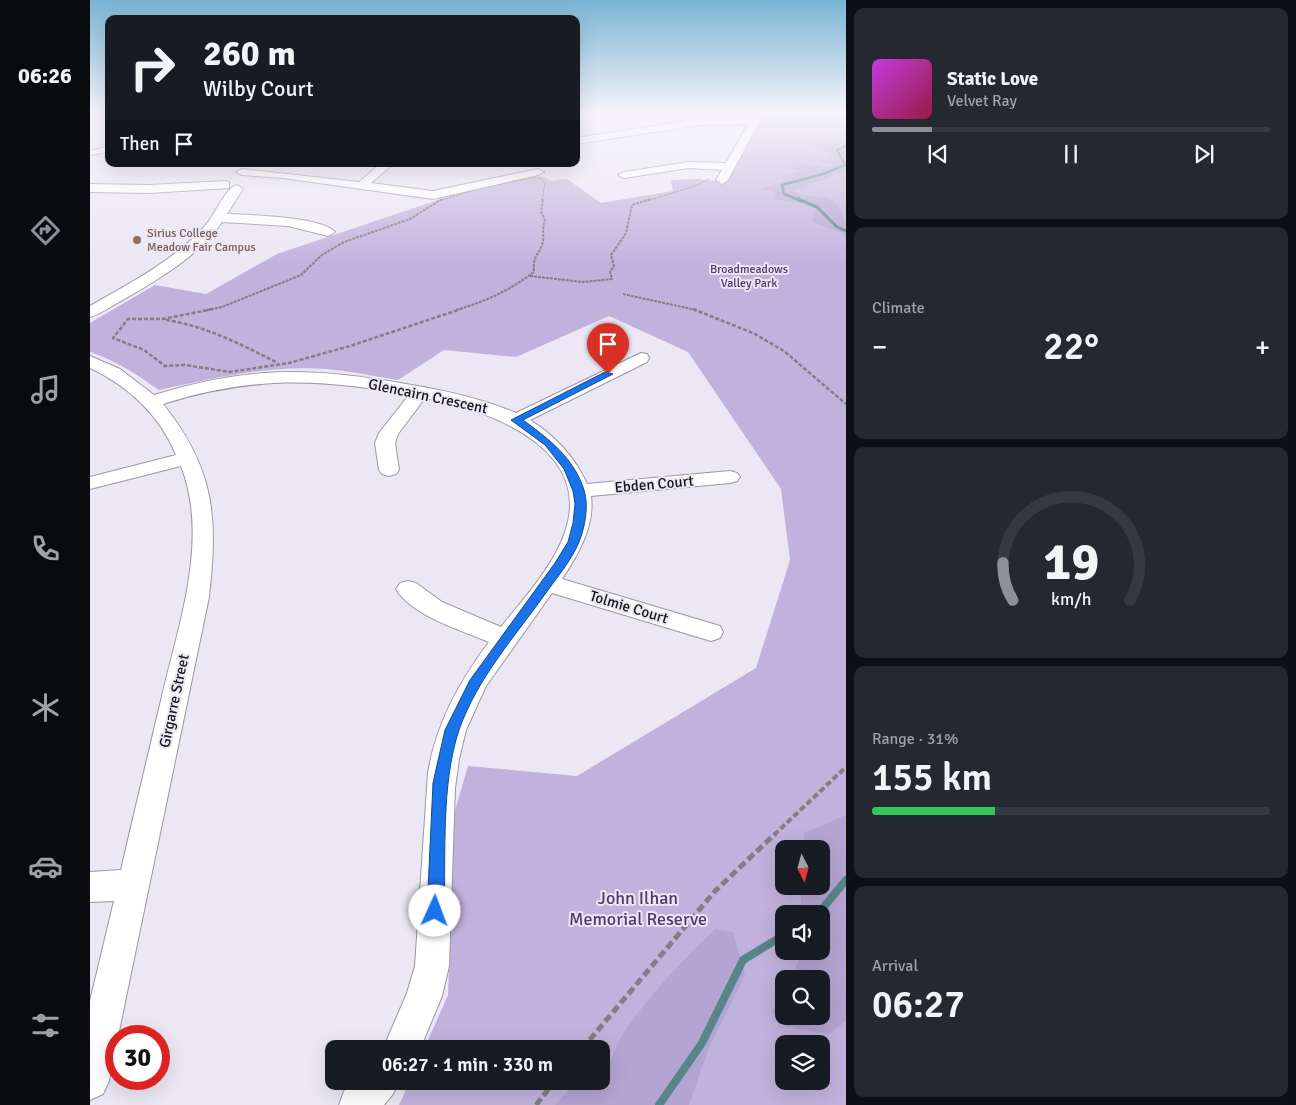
<!DOCTYPE html>
<meta charset="utf-8">
<style>
:root{--surface:#171b24;--page:#242831;--text:#f1f3f6;--muted:#9ea1a6;--line:#363941;--accent:#8c9099}
body{margin:0;font-family:Signika,sans-serif;background:var(--page);color:var(--text);height:100vh;display:flex;flex-direction:column;font-size:19px;white-space:nowrap}
*{box-sizing:border-box;margin:0}
p{font-size:16px;color:var(--muted)}
.icon{flex:none;width:28px;height:28px;fill:none;stroke:currentColor;stroke-width:2;stroke-linecap:round;stroke-linejoin:round}
.map{position:relative;flex:1;overflow:hidden}
.sheet{display:flex;flex-direction:column;gap:8px;padding:8px;background:#0d0f14;width:450px}
.sheet>*{flex:none}
.banner{position:absolute;left:15px;top:15px;width:475px;height:152px;border-radius:10px;box-shadow:0 5px 20px #0002;background:#171b24;color:var(--text);overflow:hidden}
.needle{width:32px;rotate:174deg}
.controls{position:absolute;left:685px;top:840px;display:grid;gap:10px}
.controls a{display:grid;place-items:center;width:55px;height:55px;border-radius:10px;background:var(--surface);box-shadow:0 5px 20px #0002;font-size:25px}
.speed{position:absolute;left:15px;top:1025px;display:flex;gap:10px;font-size:25px;font-weight:700;text-align:center}
.speed>*{display:grid;place-content:center;width:65px;height:65px;border-radius:50%;background:var(--surface);box-shadow:0 5px 20px #0002;line-height:1}
.speed .limit{border:8px solid #d22;background:#fff;color:#111}
.pin{position:absolute;display:grid;place-items:center;width:42px;height:42px;color:#fff;margin:-51px -21px;border-radius:50% 50% 50% 0;rotate:-45deg;box-shadow:0 0 5px #0007}
.pin .icon{rotate:45deg}
.me{position:absolute;width:55px;margin:-28px;rotate:2deg;stroke-linejoin:round;filter:drop-shadow(0 0 4px #0008)}
.turn{display:flex;align-items:center;gap:18px;height:105px;padding:0 15px;font-size:22px}
.turn .icon{width:65px;height:65px;stroke-width:2.5}
.turn b{display:block;font-size:35px;line-height:42px}
.then{display:flex;align-items:center;height:48px;padding:0 15px;background:#0003;gap:10px;font-size:19px}
.big{font-size:38px;font-weight:600;line-height:1.1}
.sheet .tile{flex:1;display:flex;flex-direction:column;justify-content:center;gap:8px;min-width:0;padding:0 18px;border-radius:10px;background:var(--page)}
.sheet .dial{align-items:center;gap:0}
.dial svg{height:130px;overflow:visible;fill:none;stroke:var(--line);stroke-width:7;stroke-linecap:round;text-anchor:middle}
.dial text{fill:var(--text);stroke:none}
.song{display:flex;align-items:center;gap:15px}
.cover{width:60px;height:60px;border-radius:8px;background:linear-gradient(135deg,hsl(290 70% 55%),hsl(340 70% 35%))}
.played{height:5px;border-radius:2px;background:linear-gradient(90deg,var(--accent) 15%,var(--line) 15%)}
.keys{display:flex;justify-content:space-around;direction:ltr}
.heat{display:flex;justify-content:space-between;align-items:center;font-size:28px;direction:ltr}
.charge{height:8px;border-radius:4px;background:linear-gradient(90deg,#34c759 31%,var(--line) 0)}
.trip{position:absolute;left:235px;top:1040px;width:285px;height:50px;border-radius:10px;background:var(--surface);box-shadow:0 5px 20px #0002;font-weight:600;line-height:50px;text-align:center}
main{display:flex;flex:1;min-height:0}
.tab-bar{display:flex;flex-direction:column;width:90px;justify-content:space-around;align-items:center;background:#090b0e;color:var(--muted)}
.tab-bar .icon{width:35px;height:35px}
.tab-bar .selected{color:var(--accent)}
.tab-bar b{font-size:22px;color:var(--text)}
.map>svg:first-child{display:block}
</style>
<main>
<nav class="tab-bar">
<b>06:26</b>
<svg class="icon selected" aria-label="directions" viewBox="0 0 24 24"><path d="M12 3l9 9-9 9-9-9zM9 14v-3h6M13 9l2 2-2 2"/></svg>
<svg class="icon" aria-label="music" viewBox="0 0 24 24"><path d="M9 18V5l10-2v13"/><circle cx="6" cy="18" r="3"/><circle cx="16" cy="16" r="3"/></svg>
<svg class="icon" aria-label="phone" viewBox="0 0 24 24"><path d="M5 4h4l2 5-3 2q2 4 5 5l2-3 5 2v4C11 20 4 13 5 4z"/></svg>
<svg class="icon" aria-label="climate" viewBox="0 0 24 24"><path d="M12 3v18M4 7l16 10M4 17L20 7"/></svg>
<svg class="icon" aria-label="car" viewBox="0 0 24 24"><path d="M5 17H2v-5l4-1 3-4h7l3 4 3 1v5h-3M9 17h6M6 11h13"/><circle cx="7" cy="17" r="2"/><circle cx="17" cy="17" r="2"/></svg>
<svg class="icon" aria-label="filters" viewBox="0 0 24 24"><path d="M4 7h16M4 17h16"/><circle cx="9" cy="7" r="2"/><circle cx="15" cy="17" r="2"/></svg>
</nav>
<div class="map">
<svg width="756" height="1105" viewBox="0 0 756 1105">
<rect width="100%" height="100%" fill="#ebe7f4"/>
<!-- green -->
<path fill="#c1b2dd" fill-rule="evenodd" d="M 676,113 L 756,113 L 756,1105 L 309,1105 L 320,1081 L 511,1081 L 511,1049 L 334,1049 L 358,995 L 364,814 L 378,766 L 487,776 L 666,668 L 700,560 L 691,489 L 598,352 L 519,316 L 426,357 L 354,350 L 308,380 C 284,376 260,371 236,369 C 179,365 124,378 69,390 C 46,374 27,361 0,352 L 0,323 L 65,285 L 116,294 L 187,254 L 378,190 L 452,176 L 461,181 L 477,179 L 511,203 L 583,191 L 581,180 L 608,179 L 634,182 ZM 694,849 L 731,849 L 731,886 L 694,886 ZM 694,914 L 731,914 L 731,951 L 694,951 ZM 694,979 L 731,979 L 731,1016 L 694,1016 ZM 694,1044 L 731,1044 L 731,1081 L 694,1081 Z"/>
<!-- forest -->
<g fill="#b4a4d2">
<path d="M 756,142 L 756,171 L 703,191 C 716,197 720,195 734,197 C 753,199 756,223 756,238 L 752,233 L 722,222 L 724,213 L 726,211 L 725,208 L 712,203 L 682,199 L 686,193 L 672,189 L 702,178 L 691,176 L 711,171 L 699,167 L 710,164 L 739,167 L 742,164 L 729,162 L 744,154 L 722,147 L 723,145 Z"/>
<path d="M 756,815 L 756,1021 L 739,1034 L 696,1027 L 682,1011 L 694,993 L 694,1016 L 731,1016 L 731,979 L 702,979 L 712,951 L 731,951 L 731,914 L 699,914 L 711,905 L 711,886 L 731,886 L 731,849 L 713,849 L 714,833 Z"/>
<path d="M 625,929 L 643,932 L 655,975 L 620,1045 L 599,1105 L 465,1105 C 480,1087 488,1081 511,1081 L 511,1070 C 523,1063 525,1046 533,1034 C 559,995 591,962 625,929 Z"/>
</g>
<g fill="none" stroke-linecap="round" stroke-linejoin="round">
<!-- stream-far2 -->
<path stroke="#578588" stroke-width="2.5" d="M 711,201 L 694,194 L 692,185 L 733,174 L 755,165 L 747,150 L 756,146"/>
<!-- stream-far1 -->
<path stroke="#578588" stroke-width="3" d="M 708,199 L 727,207 L 747,227 L 756,231"/>
<!-- stream -->
<g stroke="#578588" stroke-width="8">
<path d="M 728,914 L 756,880"/>
<path d="M 569,1105 L 612,1043 L 653,960 L 694,935"/>
</g>
<defs>
<g id="minor">
<path d="M 664,113 L 674,113 L 638,180 L 632,184 L 626,180 L 632,170 L 599,168 L 534,178 L 528,175 L 534,172 L 599,162 L 636,163 L 658,124 L 610,125 L 486,144 L 486,138 L 610,119 L 661,118 Z"/>
<path d="M 19,146 L 19,152 L 0,155 L 0,151 Z"/>
<path d="M 290,164 L 303,164 L 281,183 L 343,191 L 448,169 L 454,172 L 448,175 L 343,199 L 193,178 L 152,175 L 146,172 L 152,169 L 269,182 Z"/>
<path d="M 135,181 L 139,182 L 139,188 L 59,193 L 0,192 L 0,184 L 59,185 Z"/>
<path d="M 147,185 L 153,189 L 137,214 C 158,215 231,216 245,232 L 238,236 L 198,226 L 132,222 C 108,257 67,280 31,301 C 21,306 11,314 0,317 L 0,306 C 40,283 83,261 114,227 C 124,217 135,188 147,185 Z"/>
<path d="M 551,353 L 557,354 L 559,358 L 557,362 L 440,420 C 464,435 485,457 497,484 L 640,471 L 647,473 L 650,477 L 647,481 L 640,483 L 501,496 C 505,526 488,555 472,579 L 630,626 L 633,632 L 630,638 L 621,641 L 462,593 L 396,686 L 376,730 L 369,759 L 365,788 L 359,966 L 352,996 L 330,1049 L 293,1049 L 317,993 L 325,966 L 338,773 C 346,724 369,682 399,642 C 371,630 322,616 306,589 L 310,583 L 318,581 L 326,583 L 352,602 L 411,627 C 434,598 463,567 475,532 C 504,447 398,410 335,398 L 308,434 L 305,443 L 309,470 L 306,474 L 299,476 L 292,474 L 289,470 L 285,443 L 289,433 L 319,395 C 228,378 162,376 73,404 C 125,469 128,517 119,597 L 28,1036 L 26,1036 L 19,1081 L 13,1094 L 0,1100 L 0,1001 L 24,901 L 0,902 L 0,872 L 31,870 C 44,813 58,756 71,700 C 88,626 120,540 91,466 L 0,489 L 0,477 L 86,455 C 70,415 38,386 0,368 L 0,356 L 30,369 L 64,395 C 157,366 221,367 316,384 C 353,390 390,398 426,413 Z"/>
<path d="M 264,1081 L 309,1081 L 303,1094 L 294,1105 L 249,1105 L 254,1091 Z"/>
</g>
</defs>
<!-- minor casing -->
<use href="#minor" stroke="#9b97a3" stroke-width="2"/>
<!-- path-far4 -->
<g stroke="#817e87" stroke-width="1" stroke-dasharray="2.5 1" stroke-linecap="butt">
<path d="M 349,201 L 393,187 L 448,177 L 455,183 L 452,201"/>
<path d="M 557,201 L 605,186 L 619,179"/>
</g>
<!-- path-far3 -->
<g stroke="#817e87" stroke-width="2" stroke-dasharray="3 1" stroke-linecap="butt">
<path d="M 440,276 L 493,282 L 522,279 L 520,272 L 524,266 L 521,255 L 536,233 L 542,205 L 561,199"/>
<path d="M 533,294 L 606,310"/>
<path d="M 117,310 L 132,307 L 211,275 L 232,255 L 254,242 L 320,219 L 352,199"/>
<path d="M 366,310 C 397,301 418,291 444,272 C 442,254 451,254 453,241 C 454,233 452,228 455,220 L 451,211 L 453,199"/>
</g>
<!-- path-far2 -->
<g stroke="#817e87" stroke-width="2.5" stroke-dasharray="4 2" stroke-linecap="butt">
<path d="M 123,309 L 73,319 L 38,319 L 23,338 L 54,350 L 75,366 L 95,365 L 140,372 L 199,363 L 260,346 L 371,309"/>
<path d="M 603,309 L 665,334 L 694,351 L 756,404"/>
<path d="M 76,320 C 116,326 152,345 188,363"/>
</g>
<!-- path-far1 -->
<path stroke="#817e87" stroke-width="4" stroke-dasharray="6 3" stroke-linecap="butt" d="M 684,835 L 756,767"/>
<!-- path -->
<g stroke="#817e87" stroke-width="5" stroke-dasharray="8 4" stroke-linecap="butt">
<path d="M 492,1049 L 625,891 L 685,834"/>
<path d="M 446,1105 L 465,1081"/>
</g>
<!-- minor -->
<use href="#minor" fill="#fff" fill-rule="evenodd"/>
</g>
<!-- sky -->
<linearGradient id="sky" x2="0" y2="1"><stop stop-color="#79b4d4"/><stop offset="0.42" stop-color="#f6f4fa"/><stop offset="1" stop-color="#f6f4fa" stop-opacity="0"/></linearGradient>
<rect width="756" height="267" fill="url(#sky)"/>
<!-- route -->
<path fill="#1a73e8" stroke="#114b97" d="M 515,372 L 523,374 L 433,420 C 459,439 484,458 494,490 C 499,506 495,527 489,542 C 482,559 469,575 458,590 C 427,634 387,678 369,730 C 351,784 356,853 354,911 L 351,916 L 345,919 L 339,916 L 337,911 L 343,783 L 355,730 L 380,680 L 465,563 L 478,542 L 483,523 L 485,504 L 483,491 L 474,469 L 455,445 L 421,420 Z"/>
<!-- markers -->
<circle fill="#8d6e63" stroke="#ebe7f4" stroke-width="2" cx="47" cy="240" r="5"/>
<g text-anchor="middle" dominant-baseline="central" stroke-width="4" stroke-linejoin="round" paint-order="stroke">
<!-- far-education labels -->
<g font-size="12" fill="#785e54" stroke="#ebe7f4" text-anchor="start">
<text x="57" y="233">Sirius College<tspan x="57" dy="14">Meadow Fair Campus</tspan></text>
</g>
<!-- far-park labels -->
<g font-size="12" fill="#4f3771" stroke="#ebe7f4">
<text x="659" y="269">Broadmeadows<tspan x="659" dy="14">Valley Park</tspan></text>
</g>
<!-- street labels -->
<g font-size="15" fill="#161519" stroke="#ebe7f4">
<text transform="translate(338 396) rotate(12)">Glencairn Crescent</text>
<text transform="translate(564 484) rotate(-5)">Ebden Court</text>
<text transform="translate(539 607) rotate(17)">Tolmie Court</text>
<text transform="translate(84 701) rotate(-78)">Girgarre Street</text>
</g>
<!-- near-park labels -->
<g font-size="18" fill="#4f3771" stroke="#ebe7f4">
<text x="548" y="898">John Ilhan<tspan x="548" dy="21">Memorial Reserve</tspan></text>
</g>
</g>
</svg>
<div class="controls">
<a><svg class="needle" viewBox="-14 -14 28 28"><path d="M0-13l5 13h-10z" fill="#e53935"/><path d="M0 13l5-13h-10z" fill="#9ea1a6"/></svg></a>
<a><svg class="icon" aria-label="sound" viewBox="0 0 24 24"><path d="M4 9h4l5-4v14l-5-4H4zM17 9q2 3 0 6"/></svg></a>
<a><svg class="icon" aria-label="search" viewBox="0 0 24 24"><circle cx="10" cy="10" r="6"/><path d="M15 15l6 6"/></svg></a>
<a><svg class="icon" aria-label="layers" viewBox="0 0 24 24"><path d="M12 4l9 5-9 5-9-5zM3 14l9 5 9-5"/></svg></a>
</div>
<div class="speed"><div class="limit">30</div></div>
<div class="pin" style="left:518px;top:374px;background:#d93025"><svg class="icon" aria-label="arrive" viewBox="0 0 24 24"><path d="M6 21V4h12l-3 4 3 4H6"/></svg></div>
<svg class="me" style="left:345px;top:911px" viewBox="-20 -20 40 40"><circle r="19" fill="#fff"/><path d="M0-13L10 11 0 6-10 11z" fill="#1a73e8"/></svg>
<div class="trip">06:27 · 1 min · 330 m</div>
<div class="banner">
<div class="turn"><svg class="icon" aria-label="right" viewBox="0 0 24 24"><path d="M7 20v-9h11M14 6l5 5-5 5"/></svg><div><b>260 m</b>Wilby Court</div></div>
<div class="then">Then<svg class="icon" aria-label="arrive" viewBox="0 0 24 24"><path d="M6 21V4h12l-3 4 3 4H6"/></svg></div>
</div>
</div>
<section class="sheet">
<div class="tile">
<div class="song"><i class="cover"></i><div><b>Static Love</b><p>Velvet Ray</p></div></div>
<div class="played"></div>
<div class="keys"><svg class="icon" aria-label="previous" viewBox="0 0 24 24"><path d="M18 5L8 12l10 7zM5 5v14"/></svg><svg class="icon" aria-label="pause" viewBox="0 0 24 24"><path d="M8 5v14M16 5v14"/></svg><svg class="icon" aria-label="next" viewBox="0 0 24 24"><path d="M6 5l10 7-10 7zM19 5v14"/></svg></div>
</div>
<div class="tile"><p>Climate</p>
<div class="heat"><a>−</a><b class="big">22°</b><a>+</a></div>
</div>
<div class="tile dial"><svg viewBox="0 0 100 80">
<path d="M14 69A42 42 0 1 1 86 69"/>
<path d="M14 69A42 42 0 0 1 8 46" stroke="#8c9099"/>
<text x="50" y="56" font-size="32" font-weight="700">19</text>
<text x="50" y="72" font-size="11">km/h</text>
</svg></div>
<div class="tile"><p>Range · 31%</p><b class="big">155 km</b><div class="charge"></div></div>
<div class="tile"><p>Arrival</p><b class="big">06:27</b></div>
</section>
</main>
